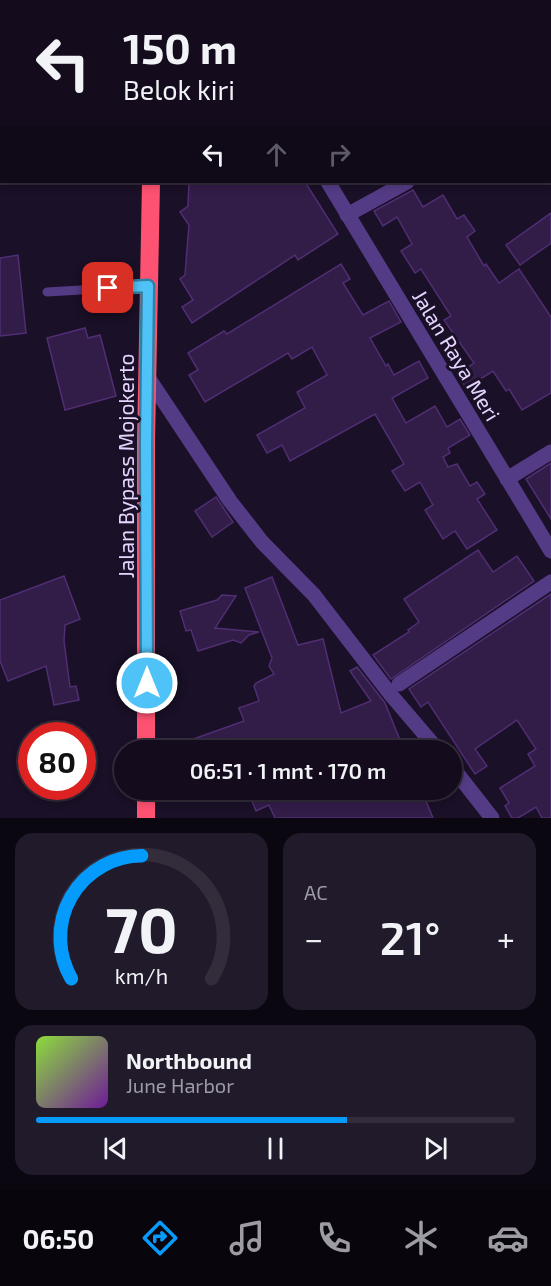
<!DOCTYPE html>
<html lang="id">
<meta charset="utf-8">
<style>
:root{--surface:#140c1d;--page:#211a2a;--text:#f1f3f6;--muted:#9d9ba4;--line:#332c3b;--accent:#049bfd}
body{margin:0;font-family:"Exo 2",sans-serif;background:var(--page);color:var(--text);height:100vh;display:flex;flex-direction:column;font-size:22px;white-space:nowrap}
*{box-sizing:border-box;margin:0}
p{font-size:20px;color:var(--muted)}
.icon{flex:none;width:33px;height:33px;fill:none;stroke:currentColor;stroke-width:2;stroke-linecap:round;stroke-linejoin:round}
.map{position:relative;height:818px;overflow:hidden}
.details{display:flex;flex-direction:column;gap:15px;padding:15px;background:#0b0710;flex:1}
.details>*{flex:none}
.guide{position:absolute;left:0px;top:0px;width:552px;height:183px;box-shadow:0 3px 9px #0003,0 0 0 2px var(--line);background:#140c1d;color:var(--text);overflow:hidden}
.speed{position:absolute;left:18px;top:722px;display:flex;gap:12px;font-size:30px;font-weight:700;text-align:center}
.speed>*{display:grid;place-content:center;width:78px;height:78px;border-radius:50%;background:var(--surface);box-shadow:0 3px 9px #0003,0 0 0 2px var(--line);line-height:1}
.speed .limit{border:9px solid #d22;background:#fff;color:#111}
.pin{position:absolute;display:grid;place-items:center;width:51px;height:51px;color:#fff;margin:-26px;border-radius:12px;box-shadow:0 3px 9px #0006}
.me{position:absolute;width:66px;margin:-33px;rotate:0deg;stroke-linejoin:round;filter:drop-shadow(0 0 4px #0008)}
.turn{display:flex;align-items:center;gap:21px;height:126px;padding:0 24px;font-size:27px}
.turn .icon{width:78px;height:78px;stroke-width:2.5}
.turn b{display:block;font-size:42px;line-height:51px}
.lanes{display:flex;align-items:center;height:57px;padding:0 24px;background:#0003;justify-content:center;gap:30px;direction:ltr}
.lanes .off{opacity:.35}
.big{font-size:45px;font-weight:600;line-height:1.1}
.details .card{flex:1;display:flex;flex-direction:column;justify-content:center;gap:9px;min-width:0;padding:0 21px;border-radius:18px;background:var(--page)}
.details .dial{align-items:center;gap:0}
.dial svg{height:156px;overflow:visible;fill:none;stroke:var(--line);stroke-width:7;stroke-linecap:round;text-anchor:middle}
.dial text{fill:var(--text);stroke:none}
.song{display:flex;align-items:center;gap:18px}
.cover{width:72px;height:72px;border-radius:9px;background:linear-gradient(135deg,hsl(90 70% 55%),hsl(280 70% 35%))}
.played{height:6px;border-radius:3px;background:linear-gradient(90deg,var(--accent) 65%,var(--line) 65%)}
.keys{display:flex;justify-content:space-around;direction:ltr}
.heat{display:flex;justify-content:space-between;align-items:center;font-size:33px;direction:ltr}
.details .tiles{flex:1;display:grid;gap:15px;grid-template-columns:1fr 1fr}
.card:last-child{grid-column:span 2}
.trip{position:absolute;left:114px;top:740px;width:348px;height:60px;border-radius:30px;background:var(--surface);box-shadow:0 3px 9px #0003,0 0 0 2px var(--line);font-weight:600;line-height:60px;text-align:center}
.tab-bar{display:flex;height:96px;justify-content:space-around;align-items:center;background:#08050c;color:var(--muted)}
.tab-bar .icon{width:42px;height:42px}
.tab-bar .selected{color:var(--accent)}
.tab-bar b{font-size:27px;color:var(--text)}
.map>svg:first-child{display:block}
</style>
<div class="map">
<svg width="551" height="818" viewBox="0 0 551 818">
<rect width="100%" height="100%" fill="#1a1027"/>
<!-- building -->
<g fill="#321c48" stroke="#502e73" stroke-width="1.5">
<path d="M 189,182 L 305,182 L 338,234 L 298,260 L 295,255 L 192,323 L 182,307 L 193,300 L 180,279 L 185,275 L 189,225 L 180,212 L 188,206 Z"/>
<path d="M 413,190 L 423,207 L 443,195 L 457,219 L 464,215 L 475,231 L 467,237 L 484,266 L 486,264 L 499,283 L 519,269 L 551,317 L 551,393 L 522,410 L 509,389 L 506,391 L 493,371 L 466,388 L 458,374 L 474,363 L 444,320 L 451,316 L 421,269 L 415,273 L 401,251 L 412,244 L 397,217 L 383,226 L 374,211 Z"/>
<path d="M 551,213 L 551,243 L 520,265 L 506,245 Z"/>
<path d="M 18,255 L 26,333 L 0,336 L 0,258 Z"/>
<path d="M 341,264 L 350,279 L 343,283 L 363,315 L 389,301 L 401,322 L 370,338 L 386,366 L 388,364 L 394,375 L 419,361 L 428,378 L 392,398 L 406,423 L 435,406 L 447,427 L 460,419 L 470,435 L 448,448 L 450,453 L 443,457 L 448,467 L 457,464 L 470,486 L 477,482 L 485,494 L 477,499 L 497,530 L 467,549 L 455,531 L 443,539 L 425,510 L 433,505 L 420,482 L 405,491 L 392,471 L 404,464 L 375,414 L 290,461 L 282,445 L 267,453 L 257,435 L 305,408 L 297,392 L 327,375 L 312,347 L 292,359 L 288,353 L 205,402 L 189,375 L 198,370 L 188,353 L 224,331 L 227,334 Z"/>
<path d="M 85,328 L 88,338 L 100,335 L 116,396 L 65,410 L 47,338 Z"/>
<path d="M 551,463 L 551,519 L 526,479 Z"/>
<path d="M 216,497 L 233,522 L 212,537 L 195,511 Z"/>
<path d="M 478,550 L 493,572 L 517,556 L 534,581 L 391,679 L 373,655 L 409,632 L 408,630 L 419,622 L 404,599 Z"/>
<path d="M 64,576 L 80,619 L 65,625 L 64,641 L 70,687 L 76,686 L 79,700 L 54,705 L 46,666 L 8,681 L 0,661 L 0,600 Z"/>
<path d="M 272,577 L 298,645 L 323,639 L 341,713 L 371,701 L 350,671 L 357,667 L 385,703 L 404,750 L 168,750 L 168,748 L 244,721 L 239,708 L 259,701 L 254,686 L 256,683 L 274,674 L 269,666 L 272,658 L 245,588 Z"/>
<path d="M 551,594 L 551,818 L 542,818 L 536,807 L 518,818 L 512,818 L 505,806 L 509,803 L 500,788 L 535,766 L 528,754 L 536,749 L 517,720 L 475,749 L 487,766 L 475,774 L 428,702 L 421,707 L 409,689 Z"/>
<path d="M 222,595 L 236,596 L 215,628 L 259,632 L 249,635 L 241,643 L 233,640 L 198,651 L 191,630 L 186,631 L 180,611 L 217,600 Z"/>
<path d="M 247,789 L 421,789 L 433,818 L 275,818 L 269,805 L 256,811 Z"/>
</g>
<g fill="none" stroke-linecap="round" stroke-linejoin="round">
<!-- lane -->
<path stroke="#543b85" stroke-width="9" d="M 47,292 L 148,286"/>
<!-- street -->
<g stroke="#543b85" stroke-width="15">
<path d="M 218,0 L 219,2"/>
<path d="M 517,0 L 518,2"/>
<path d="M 550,50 L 551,51"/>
<path d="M 328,182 L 551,551"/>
<path d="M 347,215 L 407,182"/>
<path d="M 147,376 L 230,501 L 262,542 L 314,595 L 391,695 L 438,750"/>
<path d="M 507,479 L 551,452"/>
<path d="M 399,684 L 551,582"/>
<path d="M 452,767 L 492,818"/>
</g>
<!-- highway -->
<g stroke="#fd5272" stroke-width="18">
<path d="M 154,0 L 154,2"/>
<path d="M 146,750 L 146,442 L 151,182"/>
<path d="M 146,818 L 146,789"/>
</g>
</g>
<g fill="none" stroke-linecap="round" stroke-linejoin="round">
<defs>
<path id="route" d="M 108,288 L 148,286 L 146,442 L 147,683"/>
</defs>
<!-- route casing -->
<use href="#route" stroke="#337fa1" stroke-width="15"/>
<!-- route -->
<use href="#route" stroke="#4fc3f7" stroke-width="10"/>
</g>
<g text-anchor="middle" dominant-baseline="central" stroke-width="6" stroke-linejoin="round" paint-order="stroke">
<!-- street labels -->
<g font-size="21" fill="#e6d6ff" stroke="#1a1027">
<text transform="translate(457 355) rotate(59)">Jalan Raya Meri</text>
<text transform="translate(125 466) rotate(-90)">Jalan Bypass Mojokerto</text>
</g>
</g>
</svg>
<div class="speed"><div class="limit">80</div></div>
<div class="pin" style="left:108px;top:288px;background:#d93025"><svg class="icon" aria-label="arrive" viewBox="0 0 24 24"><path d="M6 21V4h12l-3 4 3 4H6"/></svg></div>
<svg class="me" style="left:147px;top:683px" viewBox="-20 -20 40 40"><circle r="17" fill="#4fc3f7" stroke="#fff" stroke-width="3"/><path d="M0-11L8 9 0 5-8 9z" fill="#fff"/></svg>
<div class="trip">06:51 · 1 mnt · 170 m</div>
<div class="guide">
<div class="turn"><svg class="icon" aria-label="left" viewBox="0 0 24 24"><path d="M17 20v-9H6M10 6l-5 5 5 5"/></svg><div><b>150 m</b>Belok kiri</div></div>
<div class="lanes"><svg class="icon" aria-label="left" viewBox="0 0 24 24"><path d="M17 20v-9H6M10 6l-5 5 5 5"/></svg><svg class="icon off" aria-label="ahead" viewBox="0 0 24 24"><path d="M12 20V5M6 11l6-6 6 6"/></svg><svg class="icon off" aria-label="right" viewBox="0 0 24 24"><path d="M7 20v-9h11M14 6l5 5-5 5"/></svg></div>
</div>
</div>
<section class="details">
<div class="tiles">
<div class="card dial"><svg viewBox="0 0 100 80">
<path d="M14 69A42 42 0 1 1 86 69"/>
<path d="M14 69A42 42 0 0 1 50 6" stroke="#049bfd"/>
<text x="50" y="56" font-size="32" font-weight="700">70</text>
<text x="50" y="72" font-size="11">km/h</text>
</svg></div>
<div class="card"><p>AC</p>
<div class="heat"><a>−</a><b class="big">21°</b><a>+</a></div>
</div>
<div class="card">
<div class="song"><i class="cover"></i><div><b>Northbound</b><p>June Harbor</p></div></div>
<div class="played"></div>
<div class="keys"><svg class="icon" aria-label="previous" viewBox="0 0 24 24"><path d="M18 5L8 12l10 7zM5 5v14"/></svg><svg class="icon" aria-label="pause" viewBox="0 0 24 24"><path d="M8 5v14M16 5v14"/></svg><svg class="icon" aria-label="next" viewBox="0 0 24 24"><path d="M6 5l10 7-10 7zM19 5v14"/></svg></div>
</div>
</div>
</section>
<nav class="tab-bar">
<b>06:50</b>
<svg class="icon selected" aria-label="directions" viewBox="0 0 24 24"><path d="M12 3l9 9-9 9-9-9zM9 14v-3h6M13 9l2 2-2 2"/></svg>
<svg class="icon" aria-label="music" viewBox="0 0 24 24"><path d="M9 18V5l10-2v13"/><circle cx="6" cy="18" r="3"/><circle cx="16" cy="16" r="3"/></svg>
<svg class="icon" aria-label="phone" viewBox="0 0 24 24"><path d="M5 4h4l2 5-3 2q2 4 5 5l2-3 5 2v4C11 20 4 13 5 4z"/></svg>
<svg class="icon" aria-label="climate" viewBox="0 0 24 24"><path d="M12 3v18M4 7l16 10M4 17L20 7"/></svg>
<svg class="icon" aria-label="car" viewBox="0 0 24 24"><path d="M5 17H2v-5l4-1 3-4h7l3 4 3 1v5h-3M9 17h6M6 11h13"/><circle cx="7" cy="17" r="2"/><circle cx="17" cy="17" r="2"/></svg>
</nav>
